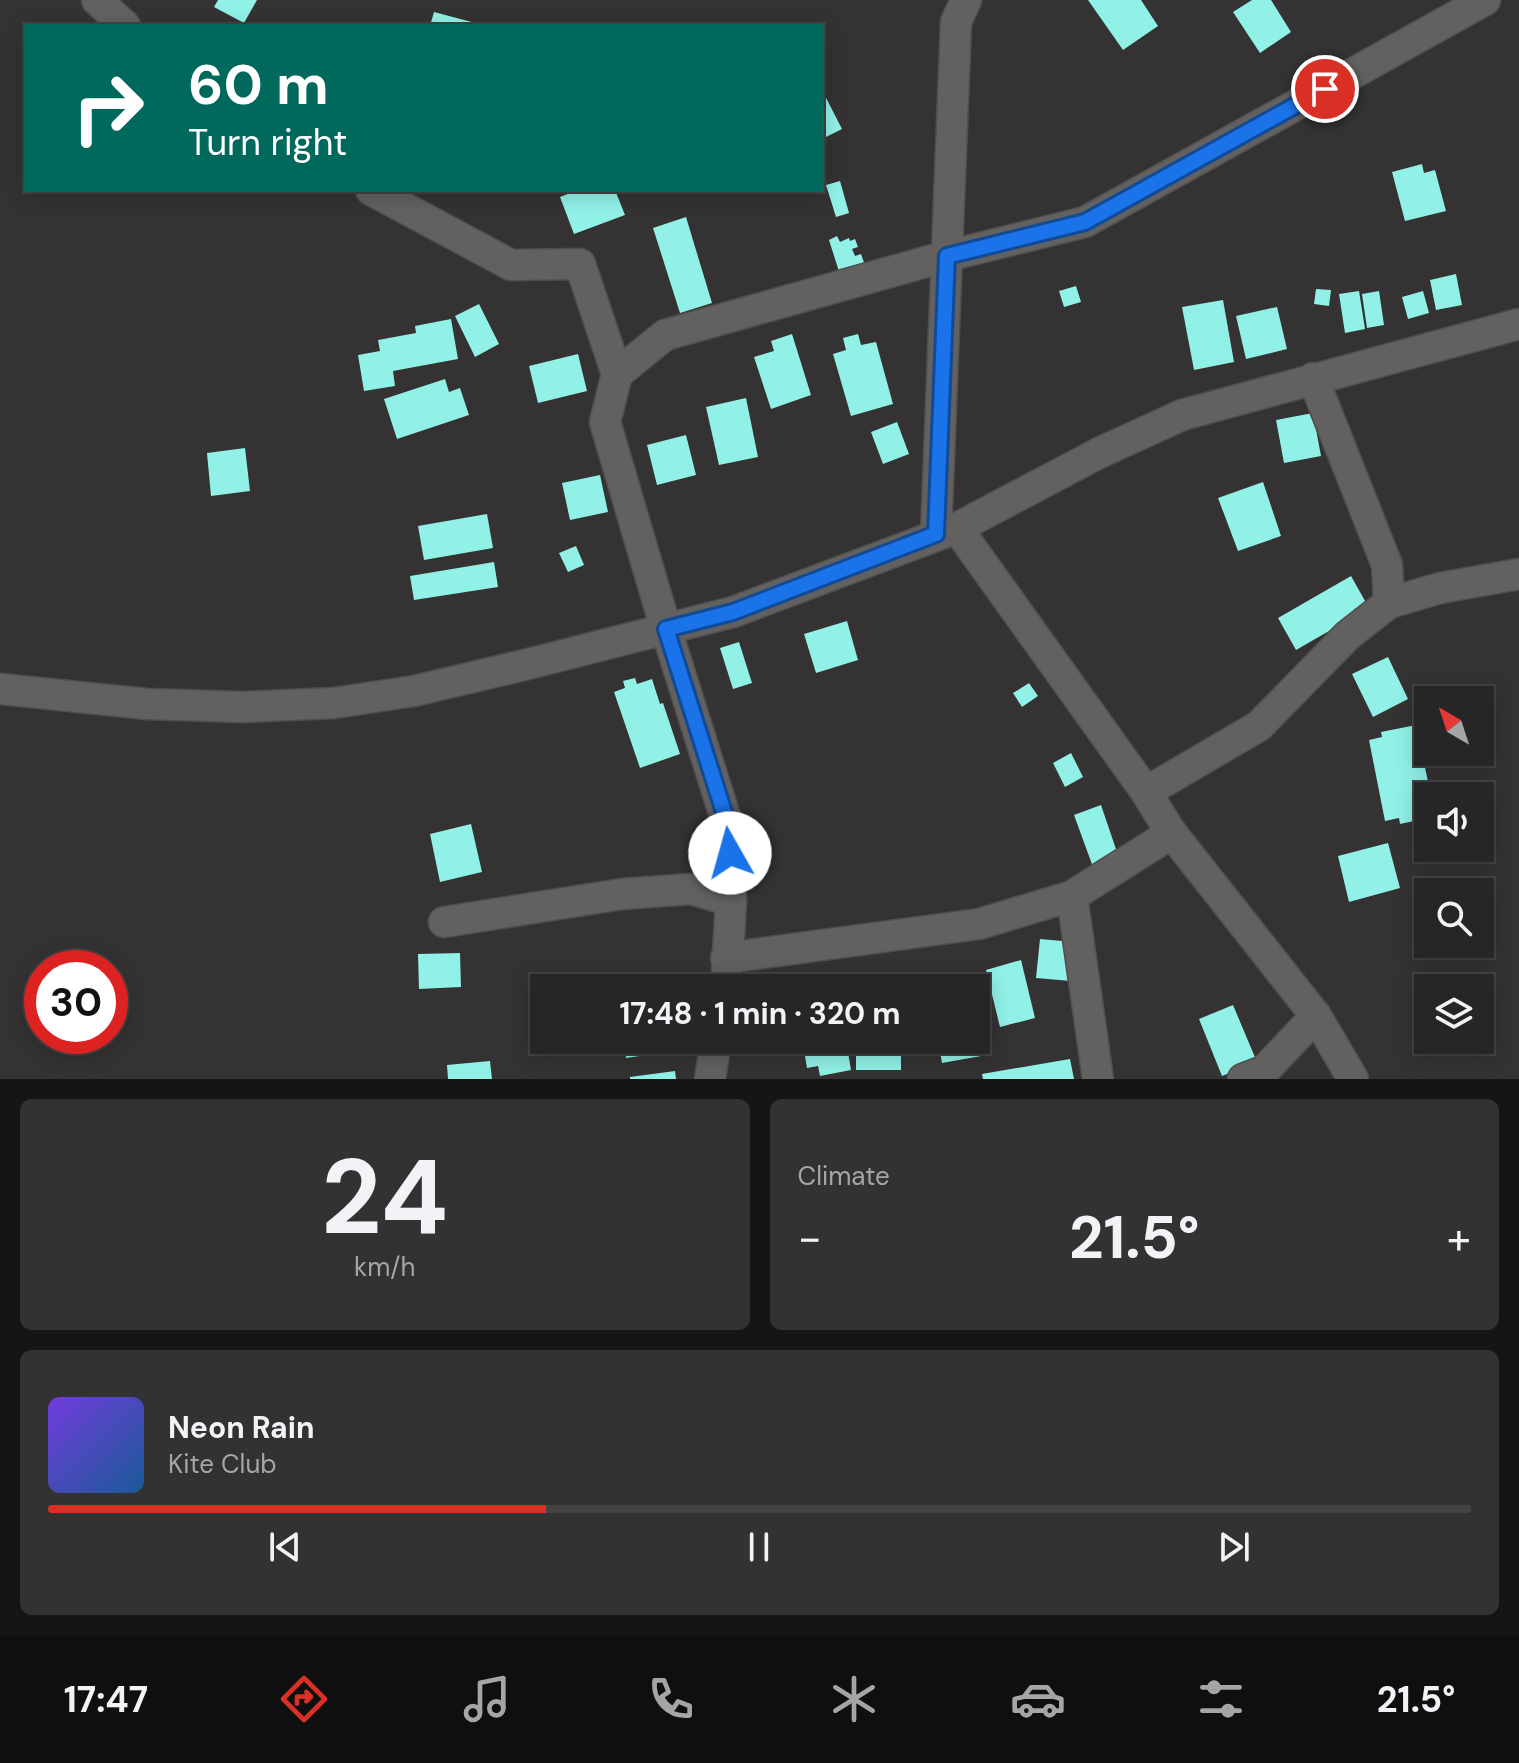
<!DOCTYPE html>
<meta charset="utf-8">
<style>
:root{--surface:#272626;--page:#333232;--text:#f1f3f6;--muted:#a4a5a7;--line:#434343;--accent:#d93025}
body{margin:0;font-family:"DM Sans",sans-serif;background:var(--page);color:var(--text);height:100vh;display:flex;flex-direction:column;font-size:30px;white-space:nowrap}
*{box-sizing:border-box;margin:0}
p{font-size:26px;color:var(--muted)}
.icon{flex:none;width:44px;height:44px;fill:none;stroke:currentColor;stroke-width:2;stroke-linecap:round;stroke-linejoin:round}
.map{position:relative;height:1079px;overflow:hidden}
.side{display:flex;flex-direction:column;gap:20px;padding:20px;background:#151515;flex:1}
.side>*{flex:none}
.banner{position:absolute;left:24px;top:24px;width:800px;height:168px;border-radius:0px;box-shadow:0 4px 20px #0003,0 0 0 2px var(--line);background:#00695c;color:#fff;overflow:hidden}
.needle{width:52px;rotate:321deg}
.buttons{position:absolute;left:1414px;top:686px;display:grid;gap:16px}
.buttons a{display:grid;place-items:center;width:80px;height:80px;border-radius:0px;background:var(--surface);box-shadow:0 4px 20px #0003,0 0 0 2px var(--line);font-size:40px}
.speed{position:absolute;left:24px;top:950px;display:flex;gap:16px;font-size:40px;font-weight:700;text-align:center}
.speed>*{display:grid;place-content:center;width:104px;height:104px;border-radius:50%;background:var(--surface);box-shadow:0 4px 20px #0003,0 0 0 2px var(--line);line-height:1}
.speed .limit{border:12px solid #d22;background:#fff;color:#111}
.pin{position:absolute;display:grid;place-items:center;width:68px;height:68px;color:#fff;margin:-34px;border:4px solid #fff;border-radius:50%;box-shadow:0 2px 8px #0007}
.me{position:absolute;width:88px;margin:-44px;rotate:353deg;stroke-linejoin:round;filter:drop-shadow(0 0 6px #0008)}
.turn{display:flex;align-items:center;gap:28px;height:168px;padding:0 32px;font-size:36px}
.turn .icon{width:104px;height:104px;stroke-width:2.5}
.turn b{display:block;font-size:56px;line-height:68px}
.big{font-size:60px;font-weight:700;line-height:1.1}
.side .tile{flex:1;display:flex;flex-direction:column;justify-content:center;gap:12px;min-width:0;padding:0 28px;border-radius:12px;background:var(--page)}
.side .dial{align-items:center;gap:0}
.dial b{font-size:104px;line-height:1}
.song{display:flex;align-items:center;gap:24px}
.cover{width:96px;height:96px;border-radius:12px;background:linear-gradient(135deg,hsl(260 70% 55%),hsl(210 70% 35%))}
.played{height:8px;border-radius:4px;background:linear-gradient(90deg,var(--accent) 35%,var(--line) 35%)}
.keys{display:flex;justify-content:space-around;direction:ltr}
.heat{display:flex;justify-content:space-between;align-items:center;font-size:44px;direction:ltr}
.side .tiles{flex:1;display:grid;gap:20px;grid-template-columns:1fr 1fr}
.tile:last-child{grid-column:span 2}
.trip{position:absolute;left:530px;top:974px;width:460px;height:80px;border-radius:0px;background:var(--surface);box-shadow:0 4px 20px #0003,0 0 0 2px var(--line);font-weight:700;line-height:80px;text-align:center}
.dock{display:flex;height:128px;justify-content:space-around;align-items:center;background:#100f0f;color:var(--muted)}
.dock .icon{width:56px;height:56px}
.dock .current{color:var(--accent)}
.dock b{font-size:36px;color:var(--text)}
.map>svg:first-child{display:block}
</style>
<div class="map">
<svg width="1519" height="1079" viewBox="0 0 1519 1079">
<rect width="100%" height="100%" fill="#343232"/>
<!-- building -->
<g fill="#91f1e7">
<path d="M 218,0 L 257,0 L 244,23 L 214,7 Z"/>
<path d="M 1088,0 L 1141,0 L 1158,26 L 1123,50 Z"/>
<path d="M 1252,0 L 1271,0 L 1291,32 L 1260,53 L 1233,12 Z"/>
<path d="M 434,12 L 483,25 L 483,26 L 430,26 Z"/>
<path d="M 822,90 L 842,129 L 822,139 Z"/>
<path d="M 1422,164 L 1424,173 L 1435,170 L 1446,211 L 1405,221 L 1392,172 Z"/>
<path d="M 840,181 L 849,213 L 836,217 L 826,185 Z"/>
<path d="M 578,190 L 615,190 L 625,215 L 574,234 L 560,197 Z"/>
<path d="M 686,217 L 712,303 L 680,313 L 653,228 Z"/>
<path d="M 837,236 L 840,242 L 849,238 L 850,241 L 855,239 L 858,247 L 852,249 L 855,256 L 861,254 L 867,271 L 842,281 L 829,240 Z"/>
<path d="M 1456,274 L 1462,305 L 1436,310 L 1430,280 Z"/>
<path d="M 1076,286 L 1081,302 L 1064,307 L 1059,291 Z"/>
<path d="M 1316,289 L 1331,290 L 1329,306 L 1314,304 Z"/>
<path d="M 1359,291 L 1365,329 L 1345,333 L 1339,294 Z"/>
<path d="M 1379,291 L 1384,325 L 1367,328 L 1362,294 Z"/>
<path d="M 1423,291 L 1429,313 L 1408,319 L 1402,297 Z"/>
<path d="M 1223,300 L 1234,362 L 1194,370 L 1182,307 Z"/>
<path d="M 479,304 L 499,344 L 475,357 L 455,316 Z"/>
<path d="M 1277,307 L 1287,349 L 1246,359 L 1236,316 Z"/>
<path d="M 451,319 L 458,359 L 393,371 L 395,386 L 364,391 L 358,355 L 380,351 L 378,340 L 416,333 L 415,326 Z"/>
<path d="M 792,334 L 811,395 L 771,409 L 754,357 L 774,351 L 771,341 Z"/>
<path d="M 858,334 L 861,345 L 876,342 L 893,404 L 851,416 L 833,354 L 846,350 L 843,338 Z"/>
<path d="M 578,354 L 587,391 L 538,403 L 529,366 Z"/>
<path d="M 445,379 L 449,392 L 460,388 L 469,415 L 397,439 L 384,399 Z"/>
<path d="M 746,398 L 758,457 L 719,465 L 706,407 Z"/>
<path d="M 1313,413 L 1321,456 L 1284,463 L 1276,420 Z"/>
<path d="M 897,422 L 909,454 L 883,464 L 871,432 Z"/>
<path d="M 686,435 L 696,475 L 657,485 L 647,445 Z"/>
<path d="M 245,448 L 250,491 L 211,496 L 207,453 Z"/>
<path d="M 600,475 L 608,512 L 570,520 L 562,483 Z"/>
<path d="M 1263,482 L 1281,536 L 1238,551 L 1218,498 Z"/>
<path d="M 487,514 L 493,548 L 424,560 L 418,526 Z"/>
<path d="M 576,546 L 584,565 L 568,572 L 559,553 Z"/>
<path d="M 494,562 L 498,587 L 414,600 L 410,576 Z"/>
<path d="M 1351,576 L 1369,608 L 1296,650 L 1278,618 Z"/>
<path d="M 847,621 L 858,660 L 816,673 L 804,634 Z"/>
<path d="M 739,642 L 752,683 L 733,689 L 720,648 Z"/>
<path d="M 1388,657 L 1408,699 L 1373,717 L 1352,674 Z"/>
<path d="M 635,678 L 637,684 L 652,679 L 660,704 L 663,703 L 680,754 L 640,768 L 614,692 L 625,688 L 623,681 Z"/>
<path d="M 1029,683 L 1038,696 L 1022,707 L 1013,693 Z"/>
<path d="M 1416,725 L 1431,796 L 1428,796 L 1428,818 L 1400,824 L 1399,818 L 1385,821 L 1369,740 L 1382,737 L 1381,732 Z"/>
<path d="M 1071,753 L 1083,777 L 1065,787 L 1053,763 Z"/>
<path d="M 1101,805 L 1119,858 L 1093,867 L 1074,815 Z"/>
<path d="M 471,824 L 482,872 L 440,882 L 430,834 Z"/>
<path d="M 1388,843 L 1400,888 L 1349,902 L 1338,856 Z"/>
<path d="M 1040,939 L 1074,942 L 1071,981 L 1036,978 Z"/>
<path d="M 460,953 L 461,987 L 419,989 L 418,954 Z"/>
<path d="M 1021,960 L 1035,1018 L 1000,1027 L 986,970 Z"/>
<path d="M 1233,1005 L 1257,1062 L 1222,1076 L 1199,1019 Z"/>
<path d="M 976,1009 L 979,1009 L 987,1055 L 942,1063 L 938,1040 L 976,1040 Z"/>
<path d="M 624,1040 L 686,1040 L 687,1049 L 626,1058 Z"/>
<path d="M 823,1040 L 846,1040 L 851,1070 L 820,1076 L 818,1066 L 807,1068 L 803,1044 Z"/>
<rect x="856" y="1040" width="45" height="30"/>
<path d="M 1070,1059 L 1074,1079 L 983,1079 L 982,1074 Z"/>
<path d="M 490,1061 L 492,1079 L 448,1079 L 447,1065 Z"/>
<path d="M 675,1071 L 676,1079 L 630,1079 L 630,1077 Z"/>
</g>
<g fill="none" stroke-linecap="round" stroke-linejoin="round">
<defs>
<g id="street">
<path d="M 97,0 L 125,26"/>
<path d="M 371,190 L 511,265 L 580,264 L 617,374"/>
<path d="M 957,528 L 1146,792 L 1170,831 L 1316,1016 L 1353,1079"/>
<path d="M 936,534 L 956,22 L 966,0"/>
<path d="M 1389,603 L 1440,588 L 1519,574"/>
<path d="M 0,689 L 147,704 L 242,707 L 334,703 L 414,691 L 524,665 L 733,612 L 957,528 L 1099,453 L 1182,415 L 1519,324"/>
<path d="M 1146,792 L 1259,726 L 1347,636 L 1389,603 L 1387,565 L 1313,378"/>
<path d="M 1072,896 L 1098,1079"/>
<path d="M 444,922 L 622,894 L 691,889 L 731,901"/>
<path d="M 726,958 L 979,924 L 1072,896 L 1161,840 L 1170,831"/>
<path d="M 726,988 L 731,901 L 729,829 L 666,629 L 605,422 L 617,374 L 665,335 L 947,256 L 1085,222 L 1485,0"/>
<path d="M 710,1079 L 716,1040"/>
<path d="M 1243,1079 L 1264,1071 L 1316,1016"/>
</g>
</defs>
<!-- street casing -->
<use href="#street" stroke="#504d4d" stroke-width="33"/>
<!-- street -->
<use href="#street" stroke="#636060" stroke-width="30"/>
</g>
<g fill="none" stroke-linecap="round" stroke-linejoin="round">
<defs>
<path id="route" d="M 730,853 L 729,829 L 723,809 L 666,629 L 733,612 L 936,534 L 947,256 L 1085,222 L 1325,89"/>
</defs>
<!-- route casing -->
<use href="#route" stroke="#114b97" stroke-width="20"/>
<!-- route -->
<use href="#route" stroke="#1a73e8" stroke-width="14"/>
</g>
</svg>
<div class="buttons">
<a><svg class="needle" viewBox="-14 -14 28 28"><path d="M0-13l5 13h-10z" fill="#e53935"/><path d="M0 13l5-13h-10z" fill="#a4a5a7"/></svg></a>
<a><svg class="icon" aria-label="sound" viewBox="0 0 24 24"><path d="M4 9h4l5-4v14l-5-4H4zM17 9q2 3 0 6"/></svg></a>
<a><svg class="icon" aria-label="search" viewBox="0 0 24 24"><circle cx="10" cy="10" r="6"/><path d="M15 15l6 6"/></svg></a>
<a><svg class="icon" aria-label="layers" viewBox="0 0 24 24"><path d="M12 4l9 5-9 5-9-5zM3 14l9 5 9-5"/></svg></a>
</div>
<div class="speed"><div class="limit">30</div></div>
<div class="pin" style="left:1325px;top:89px;background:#d93025"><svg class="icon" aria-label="arrive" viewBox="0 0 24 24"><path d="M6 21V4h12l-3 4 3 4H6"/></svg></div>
<svg class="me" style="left:730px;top:853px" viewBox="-20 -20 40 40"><circle r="19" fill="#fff"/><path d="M0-13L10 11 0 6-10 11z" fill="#1a73e8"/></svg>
<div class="trip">17:48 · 1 min · 320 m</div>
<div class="banner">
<div class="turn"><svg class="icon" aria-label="right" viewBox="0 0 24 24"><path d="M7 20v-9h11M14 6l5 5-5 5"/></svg><div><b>60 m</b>Turn right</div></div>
</div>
</div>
<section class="side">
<div class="tiles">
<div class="tile dial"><b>24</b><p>km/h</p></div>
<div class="tile"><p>Climate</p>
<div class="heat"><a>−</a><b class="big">21.5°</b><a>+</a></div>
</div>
<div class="tile">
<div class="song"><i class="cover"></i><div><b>Neon Rain</b><p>Kite Club</p></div></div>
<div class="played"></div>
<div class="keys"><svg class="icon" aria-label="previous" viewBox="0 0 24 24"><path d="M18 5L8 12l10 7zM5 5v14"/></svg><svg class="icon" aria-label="pause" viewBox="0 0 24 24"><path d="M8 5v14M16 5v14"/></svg><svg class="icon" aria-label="next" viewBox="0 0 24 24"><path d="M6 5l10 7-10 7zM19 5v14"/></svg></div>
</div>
</div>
</section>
<nav class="dock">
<b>17:47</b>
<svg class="icon current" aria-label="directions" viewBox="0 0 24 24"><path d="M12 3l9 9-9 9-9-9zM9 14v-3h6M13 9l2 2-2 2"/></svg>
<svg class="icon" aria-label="music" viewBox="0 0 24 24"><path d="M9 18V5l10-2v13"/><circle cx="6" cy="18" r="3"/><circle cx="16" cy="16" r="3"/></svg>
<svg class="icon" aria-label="phone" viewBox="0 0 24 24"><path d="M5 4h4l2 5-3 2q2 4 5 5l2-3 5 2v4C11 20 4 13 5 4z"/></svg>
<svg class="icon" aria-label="climate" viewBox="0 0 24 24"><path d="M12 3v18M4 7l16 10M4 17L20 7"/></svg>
<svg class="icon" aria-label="car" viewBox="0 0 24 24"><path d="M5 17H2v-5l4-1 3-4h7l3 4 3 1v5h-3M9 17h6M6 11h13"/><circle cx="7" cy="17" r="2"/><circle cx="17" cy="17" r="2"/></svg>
<svg class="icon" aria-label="filters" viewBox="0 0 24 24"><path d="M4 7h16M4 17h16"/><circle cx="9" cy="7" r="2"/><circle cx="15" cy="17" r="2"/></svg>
<b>21.5°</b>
</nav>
